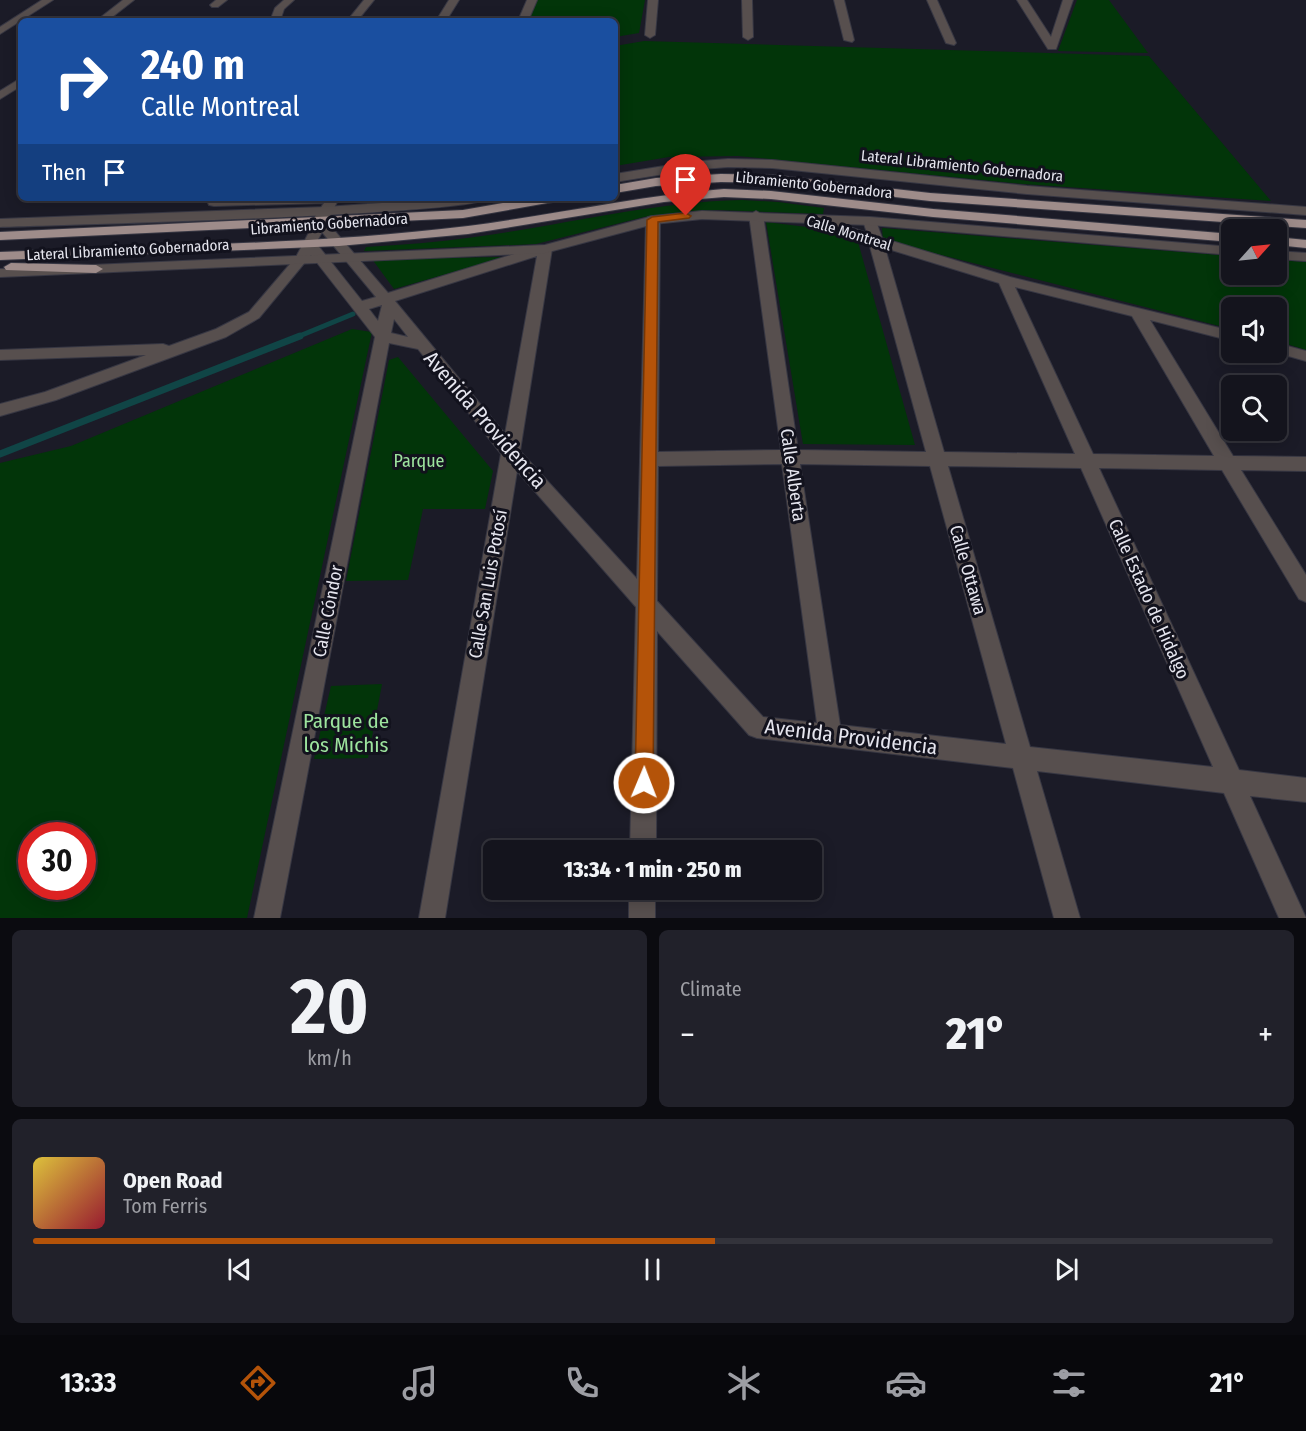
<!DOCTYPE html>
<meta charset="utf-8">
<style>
:root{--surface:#14141d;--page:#21212a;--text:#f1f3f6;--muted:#9d9ea4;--line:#33333b;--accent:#b45309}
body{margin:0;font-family:"Fira Sans Condensed",sans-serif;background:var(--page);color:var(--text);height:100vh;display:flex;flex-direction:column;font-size:22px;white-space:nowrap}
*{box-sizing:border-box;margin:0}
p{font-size:20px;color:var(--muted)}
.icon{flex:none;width:33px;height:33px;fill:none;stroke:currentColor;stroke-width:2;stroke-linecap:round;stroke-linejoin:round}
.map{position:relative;height:918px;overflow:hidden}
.side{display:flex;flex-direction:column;gap:12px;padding:12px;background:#0b0b10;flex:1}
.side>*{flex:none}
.guide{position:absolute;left:18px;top:18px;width:600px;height:183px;border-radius:9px;box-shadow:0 3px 15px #0003,0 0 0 2px var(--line);background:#1a4fa0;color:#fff;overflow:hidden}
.needle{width:39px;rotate:63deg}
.tools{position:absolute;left:1221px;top:219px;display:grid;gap:12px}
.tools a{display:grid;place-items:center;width:66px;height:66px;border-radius:9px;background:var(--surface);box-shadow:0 3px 15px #0003,0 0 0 2px var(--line);font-size:30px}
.speed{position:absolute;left:18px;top:822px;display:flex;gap:12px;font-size:30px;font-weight:700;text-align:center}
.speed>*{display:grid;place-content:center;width:78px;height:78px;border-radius:50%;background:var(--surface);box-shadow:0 3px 15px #0003,0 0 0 2px var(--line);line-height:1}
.speed .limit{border:9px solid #d22;background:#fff;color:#111}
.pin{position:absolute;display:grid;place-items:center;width:51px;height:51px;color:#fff;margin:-62px -26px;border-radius:50% 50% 50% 0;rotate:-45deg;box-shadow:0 0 6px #0007}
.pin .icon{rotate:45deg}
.me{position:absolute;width:66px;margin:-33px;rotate:1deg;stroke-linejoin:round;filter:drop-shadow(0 0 4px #0008)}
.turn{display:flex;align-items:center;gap:21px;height:126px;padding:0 24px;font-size:27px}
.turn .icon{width:78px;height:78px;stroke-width:2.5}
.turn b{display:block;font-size:42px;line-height:51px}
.then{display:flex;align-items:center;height:57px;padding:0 24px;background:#0003;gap:12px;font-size:22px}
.big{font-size:45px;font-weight:800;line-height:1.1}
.side .card{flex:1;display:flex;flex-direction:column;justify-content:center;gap:9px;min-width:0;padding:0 21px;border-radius:9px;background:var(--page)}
.side .dial{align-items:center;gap:0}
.dial b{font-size:78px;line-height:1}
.song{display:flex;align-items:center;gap:18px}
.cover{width:72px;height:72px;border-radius:9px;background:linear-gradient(135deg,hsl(50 70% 55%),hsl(350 70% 35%))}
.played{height:6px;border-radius:3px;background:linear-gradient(90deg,var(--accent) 55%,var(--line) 55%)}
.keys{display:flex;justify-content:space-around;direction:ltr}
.heat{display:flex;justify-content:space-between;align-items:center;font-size:33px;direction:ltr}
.side .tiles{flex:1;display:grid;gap:12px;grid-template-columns:1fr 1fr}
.card:last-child{grid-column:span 2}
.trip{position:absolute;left:483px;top:840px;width:339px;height:60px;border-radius:9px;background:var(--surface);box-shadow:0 3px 15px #0003,0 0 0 2px var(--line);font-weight:800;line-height:60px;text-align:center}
.tabs{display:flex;height:96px;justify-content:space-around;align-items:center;background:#08080c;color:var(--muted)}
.tabs .icon{width:42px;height:42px}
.tabs .selected{color:var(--accent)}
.tabs b{font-size:27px;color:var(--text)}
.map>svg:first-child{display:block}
</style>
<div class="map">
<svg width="1306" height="918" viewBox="0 0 1306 918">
<rect width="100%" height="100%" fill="#1b1b27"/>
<!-- green -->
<g fill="#023509" fill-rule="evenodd">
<path d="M 537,0 L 645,0 L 639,33 L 615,37 L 615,21 L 528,21 Z"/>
<path d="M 1077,0 L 1109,0 L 1148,53 L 1058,51 Z"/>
<path d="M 644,41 L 1149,56 L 1271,201 L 1023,184 L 738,156 L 669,157 L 615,166 L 615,46 Z"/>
<path d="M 742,200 L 778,202 L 824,208 L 823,214 L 717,210 L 673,213 L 644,217 L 536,244 L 364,251 L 366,247 C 402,245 438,242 475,237 C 564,225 651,202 742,200 Z"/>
<path d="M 766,222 L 815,228 L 858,242 L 915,445 L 803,444 Z"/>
<path d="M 882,228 L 1231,256 L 1232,274 L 1276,274 L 1277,260 L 1306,262 L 1306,350 L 1277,341 L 1276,308 L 1232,308 L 1231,329 L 883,240 Z"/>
<path d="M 506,257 L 394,289 L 372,259 Z"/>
<path d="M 352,329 L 372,332 L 247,918 L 0,918 L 0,463 L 71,446 ZM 32,836 L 82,836 L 82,886 L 32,886 Z"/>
<path d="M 398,357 L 493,471 L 485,509 L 423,509 L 408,580 L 346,581 L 389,360 Z"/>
<path d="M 382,684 L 368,758 L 314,759 L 331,686 Z"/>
</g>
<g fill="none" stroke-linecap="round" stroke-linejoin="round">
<!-- stream-far1 -->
<path stroke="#104546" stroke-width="5" d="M 297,337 L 353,314"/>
<!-- stream -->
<path stroke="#104546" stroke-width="7" d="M 0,454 L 300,336"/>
<defs>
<g id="minor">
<path d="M 42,0 L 53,0 L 0,34 L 0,27 Z"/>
<path d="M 123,0 L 134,0 L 107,21 L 96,21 Z"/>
<path d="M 216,0 L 227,0 L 218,7 L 212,7 L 210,5 Z"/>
<path d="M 284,0 L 294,0 L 284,9 L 280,21 L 270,21 L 275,8 Z"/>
<path d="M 364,0 L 374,0 L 357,21 L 347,21 Z"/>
<path d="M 449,0 L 459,0 L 446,21 L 436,21 Z"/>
<path d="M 527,0 L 537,0 L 528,21 L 518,21 Z"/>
<path d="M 648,0 L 658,0 L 655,35 L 650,38 L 645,35 Z"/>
<path d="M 742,0 L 752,0 L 753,37 L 748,40 L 743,37 Z"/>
<path d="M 834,0 L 844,0 L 854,40 L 852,42 L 844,40 Z"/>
<path d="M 927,0 L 937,0 L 956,43 L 954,45 L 946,43 Z"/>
<path d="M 1017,0 L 1027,0 L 1051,37 L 1063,0 L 1073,0 L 1056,49 L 1048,49 Z"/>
<path d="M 21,78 L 21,86 L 0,99 L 0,91 Z"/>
<path d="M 206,198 L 339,198 L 327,222 L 388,293 L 540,246 L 550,246 L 552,249 L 520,451 L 637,579 L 646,220 L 648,217 L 653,216 L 660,220 L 658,452 L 781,450 L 749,215 L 756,211 L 763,215 L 798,450 L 926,452 L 869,243 L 808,222 L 806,219 L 808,216 L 818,216 L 867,233 L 863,221 L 865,218 L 875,218 L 882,238 L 1010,277 L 1232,331 L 1232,341 L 1150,320 L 1233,456 L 1306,457 L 1306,471 L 1241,470 L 1306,575 L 1306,602 L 1299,599 L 1222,470 L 1099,468 L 1239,770 L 1306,778 L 1306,802 L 1250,796 L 1306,918 L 1279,918 L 1224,793 L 1037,771 L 1080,918 L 1054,918 L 1013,768 L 757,738 L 749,735 L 657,631 L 656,850 L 630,850 L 636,607 L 517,471 L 445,918 L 419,918 L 501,454 L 418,349 L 389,343 L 280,918 L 254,918 L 375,337 L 311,255 L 259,318 L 226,337 L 56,400 L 0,416 L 0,404 L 45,392 L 146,355 L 0,360 L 0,350 L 163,344 L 169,346 L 216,329 L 249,312 L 296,257 L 314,223 L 312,221 L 324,203 L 214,206 L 209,205 ZM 322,232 L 376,297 L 362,301 L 316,243 ZM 885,248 L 999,283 L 1075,454 L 944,452 ZM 537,256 L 505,434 L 395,301 ZM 1015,287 L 1132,316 L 1214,456 L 1093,454 ZM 382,305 L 378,321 L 369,309 ZM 394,319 L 408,337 L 391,333 ZM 782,464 L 817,723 L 763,717 L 657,601 L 658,466 ZM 800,464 L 930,466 L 1006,744 L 840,725 ZM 948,466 L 1081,468 L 1213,767 L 1030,747 Z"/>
<path d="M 1276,343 L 1306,351 L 1306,361 L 1274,352 L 1276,352 Z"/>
<rect x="629" y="890" width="26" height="28"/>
</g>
<g id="tertiary">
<path d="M 728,159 L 772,160 L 1027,186 L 1306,207 L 1306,215 L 1027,194 L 772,168 L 728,167 L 689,170 L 615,182 L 615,174 L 689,162 Z"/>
<path d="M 454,198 L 490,198 C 473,215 57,225 0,227 L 0,219 L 325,207 Z"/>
<path d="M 702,211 L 870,217 L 1232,247 L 1232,255 L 870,225 L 702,219 L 654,224 L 545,253 L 0,277 L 0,269 L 545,245 L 653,216 Z"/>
<path d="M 1276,251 L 1306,253 L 1306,261 L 1276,259 Z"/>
</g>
<g id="trunk">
<path d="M 721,174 L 772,175 L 930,193 L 1306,220 L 1306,228 L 930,201 L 772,183 L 721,182 L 656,186 L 615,193 L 615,185 L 656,178 Z"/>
<path d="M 724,189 L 771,191 L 933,209 L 1232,234 L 1232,242 L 933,217 L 771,199 L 724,197 L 664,202 L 468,234 L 339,246 L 0,260 L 0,252 C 156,245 313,245 468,226 C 553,215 638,196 724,189 Z"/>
<path d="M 531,198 L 559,198 L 553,202 L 463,218 L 0,240 L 0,232 L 463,210 Z"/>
<path d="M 1276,237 L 1306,240 L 1306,248 L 1276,245 Z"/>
<path d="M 11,263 L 96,265 L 103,269 L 96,273 L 6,270 L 4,267 Z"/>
</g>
</defs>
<!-- minor casing -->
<use href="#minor" stroke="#373743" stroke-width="2"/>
<!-- tertiary casing -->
<use href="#tertiary" stroke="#373743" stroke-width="2"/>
<!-- trunk casing -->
<use href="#trunk" stroke="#373743" stroke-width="2"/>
<!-- minor -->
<use href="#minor" fill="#574f4e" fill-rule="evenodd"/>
<!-- tertiary -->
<use href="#tertiary" fill="#574f4e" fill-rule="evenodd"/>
<!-- trunk -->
<use href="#trunk" fill="#9e8c8a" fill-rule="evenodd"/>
</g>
<!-- route -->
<path fill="#b45309" stroke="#753606" stroke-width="1.5" d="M 686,213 L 691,216 L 689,218 L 658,222 L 653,783 L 650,789 L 644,792 L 637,789 L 635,783 L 647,220 L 652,217 Z"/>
<g text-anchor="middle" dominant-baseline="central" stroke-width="6" stroke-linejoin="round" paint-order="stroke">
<!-- far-street labels -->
<g font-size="15" fill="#e5e5ee" stroke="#12121d">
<text transform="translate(962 166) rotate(6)">Lateral Libramiento Gobernadora</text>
<text transform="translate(814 185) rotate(6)">Libramiento Gobernadora</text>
<text transform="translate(329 224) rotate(-4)">Libramiento Gobernadora</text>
<text transform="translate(849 233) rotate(17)">Calle Montreal</text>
<text transform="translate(128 250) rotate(-3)">Lateral Libramiento Gobernadora</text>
</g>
<!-- park labels -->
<g font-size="18" fill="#9de49e" stroke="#12121d">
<text x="419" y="461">Parque</text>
</g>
<!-- street labels -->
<g font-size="18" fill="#e5e5ee" stroke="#12121d">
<text transform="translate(793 475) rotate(82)">Calle Alberta</text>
<text transform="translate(968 570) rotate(74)">Calle Ottawa</text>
<text transform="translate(488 584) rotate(-80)">Calle San Luis Potosí</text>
<text transform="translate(1149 599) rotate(66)">Calle Estado de Hidalgo</text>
<text transform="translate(328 611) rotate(-79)">Calle Cóndor</text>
</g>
<!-- near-street labels -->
<g font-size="21" fill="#e5e5ee" stroke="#12121d">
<text transform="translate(485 420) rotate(49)">Avenida Providencia</text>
<text transform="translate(851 737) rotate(7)">Avenida Providencia</text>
</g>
<!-- near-park labels -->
<g font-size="21" fill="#9de49e" stroke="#12121d">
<text x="346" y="721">Parque de<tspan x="346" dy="24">los Michis</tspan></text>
</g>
</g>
</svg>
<div class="tools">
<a><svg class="needle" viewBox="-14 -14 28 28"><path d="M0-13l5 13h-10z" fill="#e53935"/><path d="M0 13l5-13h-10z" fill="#9d9ea4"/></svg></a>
<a><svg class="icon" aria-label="sound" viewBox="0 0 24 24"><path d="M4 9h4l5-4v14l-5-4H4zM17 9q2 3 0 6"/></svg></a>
<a><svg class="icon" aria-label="search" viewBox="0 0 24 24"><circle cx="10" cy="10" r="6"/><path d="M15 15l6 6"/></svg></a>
</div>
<div class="speed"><div class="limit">30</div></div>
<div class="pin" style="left:686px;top:216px;background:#d93025"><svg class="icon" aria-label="arrive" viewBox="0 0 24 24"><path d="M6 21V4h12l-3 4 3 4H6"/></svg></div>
<svg class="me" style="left:644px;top:783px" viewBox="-20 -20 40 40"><circle r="17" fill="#b45309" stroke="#fff" stroke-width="3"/><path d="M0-11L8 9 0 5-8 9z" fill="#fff"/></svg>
<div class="trip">13:34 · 1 min · 250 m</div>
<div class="guide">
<div class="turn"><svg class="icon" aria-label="right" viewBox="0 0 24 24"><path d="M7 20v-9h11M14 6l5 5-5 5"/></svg><div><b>240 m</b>Calle Montreal</div></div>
<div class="then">Then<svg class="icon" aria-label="arrive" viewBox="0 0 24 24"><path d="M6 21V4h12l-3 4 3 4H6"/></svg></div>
</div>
</div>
<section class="side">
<div class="tiles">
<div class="card dial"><b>20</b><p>km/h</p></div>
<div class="card"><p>Climate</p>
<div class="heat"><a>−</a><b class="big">21°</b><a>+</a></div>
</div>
<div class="card">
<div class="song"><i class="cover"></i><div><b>Open Road</b><p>Tom Ferris</p></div></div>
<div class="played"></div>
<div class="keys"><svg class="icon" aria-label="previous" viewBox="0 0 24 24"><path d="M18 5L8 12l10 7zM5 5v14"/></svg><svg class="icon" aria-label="pause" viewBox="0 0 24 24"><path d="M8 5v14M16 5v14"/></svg><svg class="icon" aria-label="next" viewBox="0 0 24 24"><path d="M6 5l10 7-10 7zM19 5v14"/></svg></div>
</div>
</div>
</section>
<nav class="tabs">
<b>13:33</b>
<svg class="icon selected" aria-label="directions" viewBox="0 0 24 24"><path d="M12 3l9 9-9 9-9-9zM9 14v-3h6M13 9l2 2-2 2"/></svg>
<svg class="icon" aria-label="music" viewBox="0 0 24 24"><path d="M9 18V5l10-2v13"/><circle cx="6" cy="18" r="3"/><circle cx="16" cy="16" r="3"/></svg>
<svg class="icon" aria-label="phone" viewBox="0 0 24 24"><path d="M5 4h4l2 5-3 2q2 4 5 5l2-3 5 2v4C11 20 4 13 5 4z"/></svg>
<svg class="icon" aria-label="climate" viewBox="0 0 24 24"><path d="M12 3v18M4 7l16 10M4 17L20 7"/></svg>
<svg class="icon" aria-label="car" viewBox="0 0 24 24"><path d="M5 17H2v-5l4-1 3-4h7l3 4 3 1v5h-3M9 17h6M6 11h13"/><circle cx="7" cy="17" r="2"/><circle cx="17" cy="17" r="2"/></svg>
<svg class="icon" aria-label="filters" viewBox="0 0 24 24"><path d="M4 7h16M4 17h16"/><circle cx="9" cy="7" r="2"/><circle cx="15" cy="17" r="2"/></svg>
<b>21°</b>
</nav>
